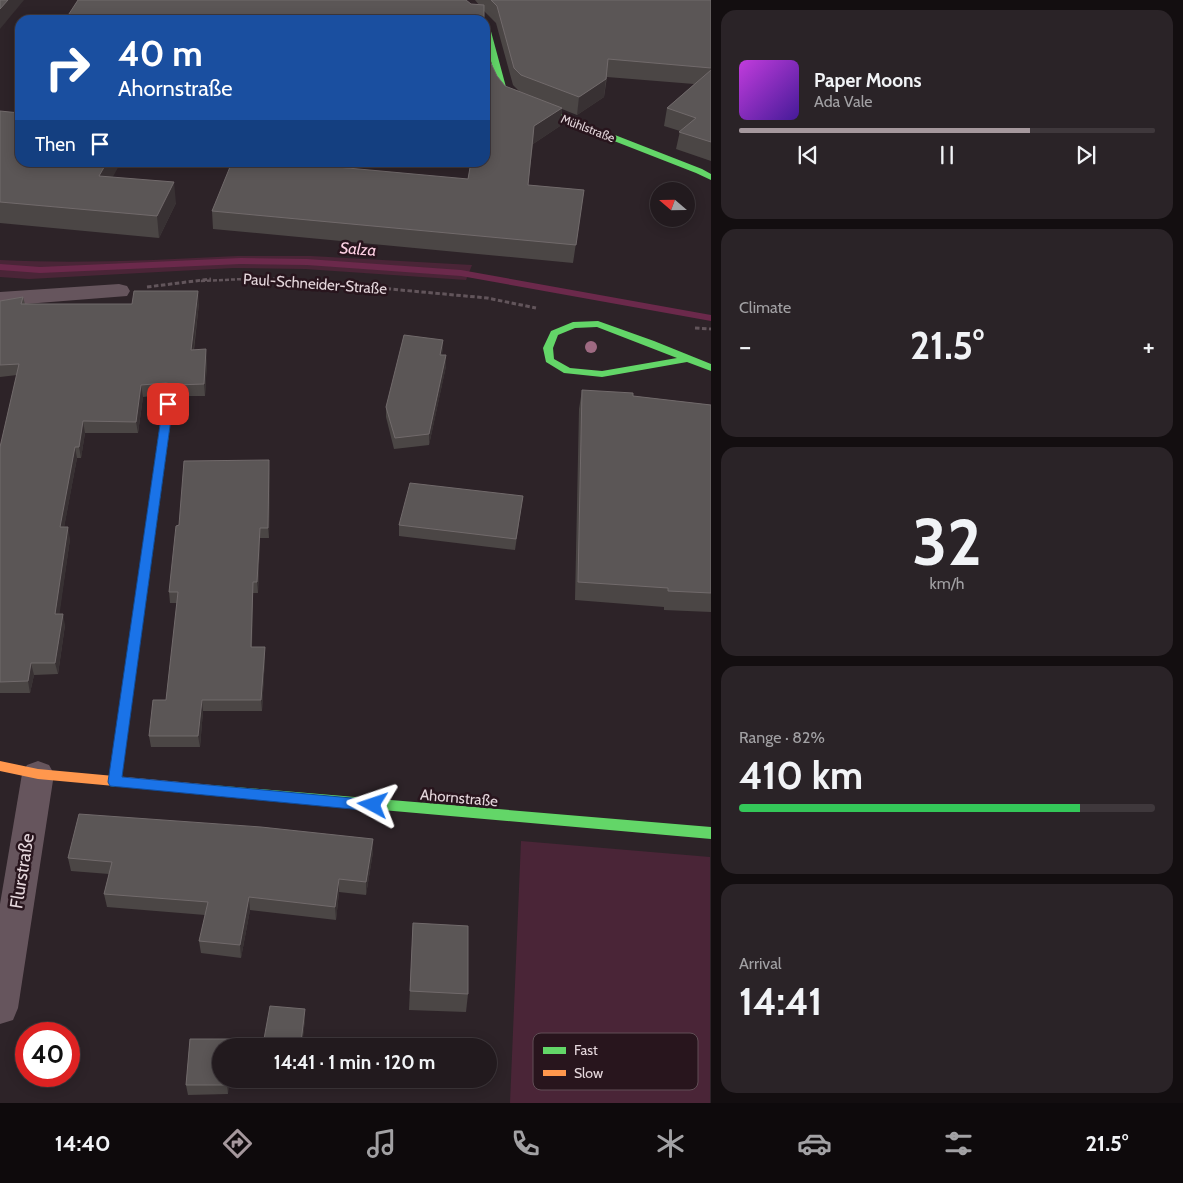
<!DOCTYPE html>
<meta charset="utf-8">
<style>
:root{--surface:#221a1e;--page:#2a2327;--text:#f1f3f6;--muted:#a2a1a4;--line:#3f383c;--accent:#a5989d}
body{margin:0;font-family:Cabin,sans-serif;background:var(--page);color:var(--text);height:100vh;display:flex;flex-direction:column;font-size:19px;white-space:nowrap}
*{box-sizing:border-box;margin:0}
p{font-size:16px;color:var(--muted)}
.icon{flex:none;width:28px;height:28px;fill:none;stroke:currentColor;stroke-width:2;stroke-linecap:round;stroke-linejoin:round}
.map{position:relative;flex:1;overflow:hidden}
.side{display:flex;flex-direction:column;gap:10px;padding:10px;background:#130e10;width:472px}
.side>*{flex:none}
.top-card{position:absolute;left:15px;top:15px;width:475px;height:152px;border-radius:15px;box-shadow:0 2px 12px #0003,0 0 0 1px var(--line);background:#1a4fa0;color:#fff;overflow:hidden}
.needle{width:32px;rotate:290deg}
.fabs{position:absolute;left:650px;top:182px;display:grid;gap:10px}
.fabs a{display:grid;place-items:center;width:45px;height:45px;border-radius:50%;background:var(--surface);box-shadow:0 2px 12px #0003,0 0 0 1px var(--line);font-size:25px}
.speed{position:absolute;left:15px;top:1022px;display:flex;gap:10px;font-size:25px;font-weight:700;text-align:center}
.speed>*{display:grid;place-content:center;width:65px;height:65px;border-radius:50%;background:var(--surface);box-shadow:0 2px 12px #0003,0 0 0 1px var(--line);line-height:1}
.speed .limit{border:8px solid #d22;background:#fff;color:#111}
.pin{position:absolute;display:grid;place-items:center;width:42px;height:42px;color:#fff;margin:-21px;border-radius:10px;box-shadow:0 2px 8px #0006}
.me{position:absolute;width:55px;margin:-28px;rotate:275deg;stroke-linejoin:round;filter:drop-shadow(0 0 4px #0008)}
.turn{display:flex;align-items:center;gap:18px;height:105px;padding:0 20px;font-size:22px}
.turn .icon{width:65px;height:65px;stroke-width:2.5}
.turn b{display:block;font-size:35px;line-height:42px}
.then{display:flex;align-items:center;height:48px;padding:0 20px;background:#0003;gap:10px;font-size:19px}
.big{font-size:38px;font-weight:700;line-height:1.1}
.side .tile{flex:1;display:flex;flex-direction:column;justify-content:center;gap:8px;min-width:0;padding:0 18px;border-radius:15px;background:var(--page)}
.side .dial{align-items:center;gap:0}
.dial b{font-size:65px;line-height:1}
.song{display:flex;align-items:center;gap:15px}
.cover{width:60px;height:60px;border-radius:8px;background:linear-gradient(135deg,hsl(290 70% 55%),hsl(260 70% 35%))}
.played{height:5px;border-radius:2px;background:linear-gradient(90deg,var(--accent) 70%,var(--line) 70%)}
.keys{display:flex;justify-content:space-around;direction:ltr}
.heat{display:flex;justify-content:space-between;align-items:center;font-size:28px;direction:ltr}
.charge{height:8px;border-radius:4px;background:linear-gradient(90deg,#34c759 82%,var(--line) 0)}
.trip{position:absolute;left:212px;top:1038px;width:285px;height:50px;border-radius:25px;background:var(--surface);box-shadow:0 2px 12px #0003,0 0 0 1px var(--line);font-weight:700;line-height:50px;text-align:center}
.dock{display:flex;height:80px;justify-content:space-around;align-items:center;background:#0e0a0c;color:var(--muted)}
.dock .icon{width:35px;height:35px}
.dock .on{color:var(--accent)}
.dock b{font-size:22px;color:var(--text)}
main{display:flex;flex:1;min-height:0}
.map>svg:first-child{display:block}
</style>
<main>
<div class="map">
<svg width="711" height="1103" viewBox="0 0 711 1103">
<rect width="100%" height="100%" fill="#2d2328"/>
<!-- green -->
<g fill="#4a2537">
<path d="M 237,256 L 311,256 L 472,265 L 466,280 L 305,269 L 233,268 L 29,279 L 0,277 L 0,260 C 79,264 158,260 237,256 Z"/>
<path d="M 521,841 L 710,857 L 710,1103 L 510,1103 Z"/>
</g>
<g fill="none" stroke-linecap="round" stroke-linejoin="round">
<!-- stream -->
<path fill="#6b294b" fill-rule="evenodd" d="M 241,258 L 307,259 L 461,270 L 711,315 L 711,321 L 461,276 L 307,265 L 241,264 L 40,273 L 0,270 L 0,264 L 40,267 Z"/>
<!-- path-far1 -->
<path stroke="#62555b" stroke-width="2.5" stroke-dasharray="4 2" stroke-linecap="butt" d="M 201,281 L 266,278 L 296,281"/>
<!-- path -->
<g stroke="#62555b" stroke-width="3" stroke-dasharray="4.5 2.5" stroke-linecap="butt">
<path d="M 282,279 L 487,298 L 536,308"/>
<path d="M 147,287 L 211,279"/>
<path d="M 695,328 L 711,329"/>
</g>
<!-- street -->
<g fill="#66555d" fill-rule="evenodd">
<path d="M 119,284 L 127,286 L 130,291 L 127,296 L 0,306 L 0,292 Z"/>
<path d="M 38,761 L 49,765 L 54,774 L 18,1008 L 13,1020 L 0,1024 L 0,904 L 22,774 L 27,765 Z"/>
</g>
<!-- fast -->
<g fill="#63d668" fill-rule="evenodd">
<path d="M 485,22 L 489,24 L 506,87 L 515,96 L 702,169 L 711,174 L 711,180 L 696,173 L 509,100 L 498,88 L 485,38 Z"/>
<path d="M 598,321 L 654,341 L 711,364 L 711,371 L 687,362 L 602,377 L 564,373 L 546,362 L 543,348 L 551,331 L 573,322 ZM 597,327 L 677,358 L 602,371 L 570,368 L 554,359 L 553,348 L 558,335 L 575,328 Z"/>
<path d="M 168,401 L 173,404 L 121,782 L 120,786 L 115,787 L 110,786 L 109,782 L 163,404 Z"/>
<path d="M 212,785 L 711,827 L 711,839 L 212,795 L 207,794 L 205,790 L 207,786 Z"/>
</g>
<!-- slow -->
<path fill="#ff974d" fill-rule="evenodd" d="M 0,761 L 38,769 L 212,785 L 217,786 L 219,790 L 217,794 L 212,795 L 38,779 L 0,771 Z"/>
</g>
<!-- trees -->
<circle fill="#9e6a82" cx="591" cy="347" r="6"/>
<!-- wall -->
<g fill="#4b4645">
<path d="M 475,0 L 711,0 L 711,161 L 676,149 L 680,131 L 664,126 L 667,108 L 694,84 L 607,77 L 604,97 L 577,115 L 562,109 L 560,126 L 533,144 L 528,185 L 584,190 L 573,263 L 213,229 L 212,211 L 468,179 L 488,57 L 497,76 L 505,86 L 519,91 L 513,85 L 496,23 L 484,11 L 471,4 L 479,5 Z"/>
<path d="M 0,111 L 113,177 L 176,203 L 159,238 L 0,223 Z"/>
<path d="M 23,297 L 25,304 L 132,304 L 199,303 L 194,350 L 207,361 L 205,396 L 177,396 L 168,394 L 143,397 L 138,433 L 85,433 L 81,458 L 77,458 L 64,527 L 70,539 L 59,614 L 65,625 L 58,674 L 34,675 L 30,693 L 0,693 L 0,447 L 17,375 L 0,377 L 0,301 Z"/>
<path d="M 443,340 L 442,355 L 446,366 L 429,445 L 394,449 L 386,417 L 386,407 Z"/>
<path d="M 582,390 L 711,405 L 711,612 L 664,610 L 664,607 L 575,600 L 579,409 Z"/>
<path d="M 270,470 L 269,538 L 260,538 L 258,593 L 253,593 L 252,647 L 265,657 L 262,711 L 203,711 L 200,747 L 151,747 L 149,736 L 166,700 L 177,603 L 170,603 L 169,592 L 179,525 Z"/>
<path d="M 523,496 L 515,550 L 399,536 L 399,525 Z"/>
<path d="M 373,852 L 366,895 L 339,892 L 336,920 L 250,910 L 241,958 L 201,953 L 199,941 L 205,915 L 107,907 L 104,894 L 109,874 L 71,871 L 68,858 Z"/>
<path d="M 413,923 L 468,994 L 466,1012 L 409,1010 Z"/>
<path d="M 305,1019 L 302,1046 L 265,1046 L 264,1039 Z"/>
<path d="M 190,1039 L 230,1039 L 231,1046 L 221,1046 L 221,1079 L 229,1079 L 228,1094 L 188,1095 L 186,1085 Z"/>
</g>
<!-- shaded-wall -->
<g fill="#383133">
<path d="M 8,0 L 24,0 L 0,29 L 0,9 Z"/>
<path d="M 606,79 L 604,97 L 577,115 L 579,97 Z"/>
<path d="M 562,108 L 560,126 L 533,144 L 534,126 Z"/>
<path d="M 107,162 L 121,162 L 102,197 L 99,176 Z"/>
<path d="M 174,182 L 176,203 L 159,238 L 157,216 Z"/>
<path d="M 198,291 L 199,303 L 192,361 L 191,350 Z"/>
<path d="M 443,340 L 443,350 L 439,365 L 440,355 Z"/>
<path d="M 206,349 L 207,361 L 205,396 L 204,384 Z"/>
<path d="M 446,355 L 446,366 L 429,445 L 429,434 Z"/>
<path d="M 141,385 L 143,397 L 138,433 L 136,422 Z"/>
<path d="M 83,421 L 85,433 L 81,458 L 79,447 Z"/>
<path d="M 75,447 L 77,458 L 62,539 L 60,527 Z"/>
<path d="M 269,460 L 270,470 L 269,538 L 268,528 Z"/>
<path d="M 68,527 L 70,539 L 58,625 L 55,614 Z"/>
<path d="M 260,528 L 260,538 L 258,593 L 257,582 Z"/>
<path d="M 253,582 L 253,593 L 251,657 L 251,647 Z"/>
<path d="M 63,614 L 65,625 L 58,674 L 55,663 Z"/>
<path d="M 265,647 L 265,657 L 262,711 L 261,700 Z"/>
<path d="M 31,663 L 34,675 L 30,693 L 28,681 Z"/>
<path d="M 202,700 L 203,711 L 200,747 L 198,736 Z"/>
<path d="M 373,839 L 373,852 L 366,895 L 366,882 Z"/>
<path d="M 339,879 L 339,892 L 336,920 L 335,907 Z"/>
<path d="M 249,897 L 250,910 L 241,958 L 240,945 Z"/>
<path d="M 305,1009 L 305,1019 L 302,1046 L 301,1046 Z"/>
<path d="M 227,1079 L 229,1079 L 228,1094 L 227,1085 Z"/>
</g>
<!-- building -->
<g fill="#5b5656" stroke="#716a6b">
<path d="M 0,0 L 8,0 L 0,9 Z"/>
<path d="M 78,0 L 466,0 L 471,4 L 484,5 L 484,20 L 65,20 Z"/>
<path d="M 491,0 L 711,0 L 711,68 L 608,59 L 606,79 L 579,97 L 521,75 L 514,68 L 497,6 Z"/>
<path d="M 485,39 L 488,57 L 497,76 L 505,86 L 562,108 L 534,126 L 528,185 L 584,190 L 576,245 L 212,211 L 232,162 L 282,162 L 468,179 L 471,162 L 485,162 Z"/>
<path d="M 711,70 L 711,142 L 679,132 L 696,118 L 667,108 Z"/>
<path d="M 0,111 L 20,113 L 20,162 L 107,162 L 99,176 L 174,182 L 157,216 L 0,202 Z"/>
<path d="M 134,291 L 198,291 L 191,350 L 206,349 L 204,384 L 176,385 L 166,383 L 141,385 L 136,422 L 83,421 L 79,447 L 75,447 L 60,527 L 68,527 L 55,614 L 63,614 L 55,663 L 31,663 L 28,681 L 0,682 L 0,447 L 19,364 L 0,365 L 0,301 L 23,297 L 21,304 L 132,304 Z"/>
<path d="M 404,335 L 443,340 L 440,355 L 446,355 L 429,434 L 395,438 L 386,407 Z"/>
<path d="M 582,390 L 633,393 L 633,396 L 711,405 L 711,593 L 668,591 L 668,588 L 578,582 Z"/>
<path d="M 269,460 L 268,528 L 260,528 L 257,582 L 253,582 L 251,647 L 265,647 L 261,700 L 202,700 L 198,736 L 149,736 L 153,700 L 166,700 L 178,592 L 169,592 L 176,526 L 179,525 L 184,461 Z"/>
<path d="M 410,483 L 523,496 L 516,539 L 399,525 Z"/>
<path d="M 79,814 L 261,827 L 373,839 L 366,882 L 339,879 L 335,907 L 249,897 L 240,945 L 199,941 L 208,902 L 104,894 L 112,862 L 68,858 Z"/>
<path d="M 413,923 L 468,926 L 468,994 L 410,991 Z"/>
<path d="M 270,1006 L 305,1009 L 301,1042 L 264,1039 Z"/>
<path d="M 190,1039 L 230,1039 L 229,1046 L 221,1046 L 221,1079 L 227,1079 L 227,1085 L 186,1085 Z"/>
</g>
<!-- route -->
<path fill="#1a73e8" stroke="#114b97" d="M 168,401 L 173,404 L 122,777 L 373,800 L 378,802 L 380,805 L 378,809 L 373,811 L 110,786 L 108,782 L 163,404 Z"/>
<g text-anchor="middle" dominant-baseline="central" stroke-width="5" stroke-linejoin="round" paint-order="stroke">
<!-- far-street labels -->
<g font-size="12" fill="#e5d7dc" stroke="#28151d">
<text transform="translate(588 128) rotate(21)">Mühlstraße</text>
</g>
<!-- street labels -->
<g font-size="15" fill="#e5d7dc" stroke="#28151d">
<text transform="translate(315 284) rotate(4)">Paul-Schneider-Straße</text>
<text transform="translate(459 798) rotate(5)">Ahornstraße</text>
</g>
<!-- water labels -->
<g font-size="16" font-style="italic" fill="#ffd2e5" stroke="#28151d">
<text transform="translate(358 249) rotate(4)">Salza</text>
</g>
<!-- near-street labels -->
<g font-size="18" fill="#e5d7dc" stroke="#28151d">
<text transform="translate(22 871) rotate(-81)">Flurstraße</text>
</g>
</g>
<!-- legend -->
<rect x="533" y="1033" width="165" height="57" rx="8" fill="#28151d" stroke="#614f56" stroke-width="1"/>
<rect x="543" y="1047" width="23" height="7" fill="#63d668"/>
<rect x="543" y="1070" width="23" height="6" fill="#ff974d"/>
<g font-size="14" fill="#e5d7dc">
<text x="574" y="1055">Fast</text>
<text x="574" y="1078">Slow</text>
</g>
</svg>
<div class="fabs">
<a><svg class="needle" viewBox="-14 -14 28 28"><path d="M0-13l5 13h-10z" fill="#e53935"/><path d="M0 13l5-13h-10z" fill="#a2a1a4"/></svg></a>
</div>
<div class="speed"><div class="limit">40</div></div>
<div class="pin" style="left:168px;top:404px;background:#d93025"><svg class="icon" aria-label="arrive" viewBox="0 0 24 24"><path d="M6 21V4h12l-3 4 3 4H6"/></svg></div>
<svg class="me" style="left:373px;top:805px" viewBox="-20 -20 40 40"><path d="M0-17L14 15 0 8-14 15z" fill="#1a73e8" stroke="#fff" stroke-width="4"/></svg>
<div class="trip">14:41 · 1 min · 120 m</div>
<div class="top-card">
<div class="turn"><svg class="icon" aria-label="right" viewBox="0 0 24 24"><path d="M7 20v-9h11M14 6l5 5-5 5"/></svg><div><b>40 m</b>Ahornstraße</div></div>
<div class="then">Then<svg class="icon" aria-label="arrive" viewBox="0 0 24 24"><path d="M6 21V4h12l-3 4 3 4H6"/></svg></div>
</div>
</div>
<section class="side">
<div class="tile">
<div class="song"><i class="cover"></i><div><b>Paper Moons</b><p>Ada Vale</p></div></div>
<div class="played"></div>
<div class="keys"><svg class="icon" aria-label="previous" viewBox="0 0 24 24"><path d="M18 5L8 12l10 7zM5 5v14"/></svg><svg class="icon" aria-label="pause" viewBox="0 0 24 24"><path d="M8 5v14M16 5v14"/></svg><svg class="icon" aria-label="next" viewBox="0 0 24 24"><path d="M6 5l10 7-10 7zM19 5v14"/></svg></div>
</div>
<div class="tile"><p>Climate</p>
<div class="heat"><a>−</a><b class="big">21.5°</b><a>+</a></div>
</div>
<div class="tile dial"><b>32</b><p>km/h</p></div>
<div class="tile"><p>Range · 82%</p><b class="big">410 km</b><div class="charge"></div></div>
<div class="tile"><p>Arrival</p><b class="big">14:41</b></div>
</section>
</main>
<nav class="dock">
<b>14:40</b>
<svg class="icon on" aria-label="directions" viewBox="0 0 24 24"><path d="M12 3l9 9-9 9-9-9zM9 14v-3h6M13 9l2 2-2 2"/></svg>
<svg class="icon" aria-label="music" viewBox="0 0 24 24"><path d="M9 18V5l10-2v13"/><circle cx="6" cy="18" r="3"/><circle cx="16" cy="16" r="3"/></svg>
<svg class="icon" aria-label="phone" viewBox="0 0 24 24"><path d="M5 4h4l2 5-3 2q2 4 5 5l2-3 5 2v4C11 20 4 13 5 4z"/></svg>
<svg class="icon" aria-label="climate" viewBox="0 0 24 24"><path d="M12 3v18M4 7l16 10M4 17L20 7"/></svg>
<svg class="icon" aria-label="car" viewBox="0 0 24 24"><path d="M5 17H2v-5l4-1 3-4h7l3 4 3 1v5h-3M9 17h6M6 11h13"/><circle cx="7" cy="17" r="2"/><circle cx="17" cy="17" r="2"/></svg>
<svg class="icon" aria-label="filters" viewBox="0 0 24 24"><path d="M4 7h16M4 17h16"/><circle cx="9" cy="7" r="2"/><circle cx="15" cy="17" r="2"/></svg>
<b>21.5°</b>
</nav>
